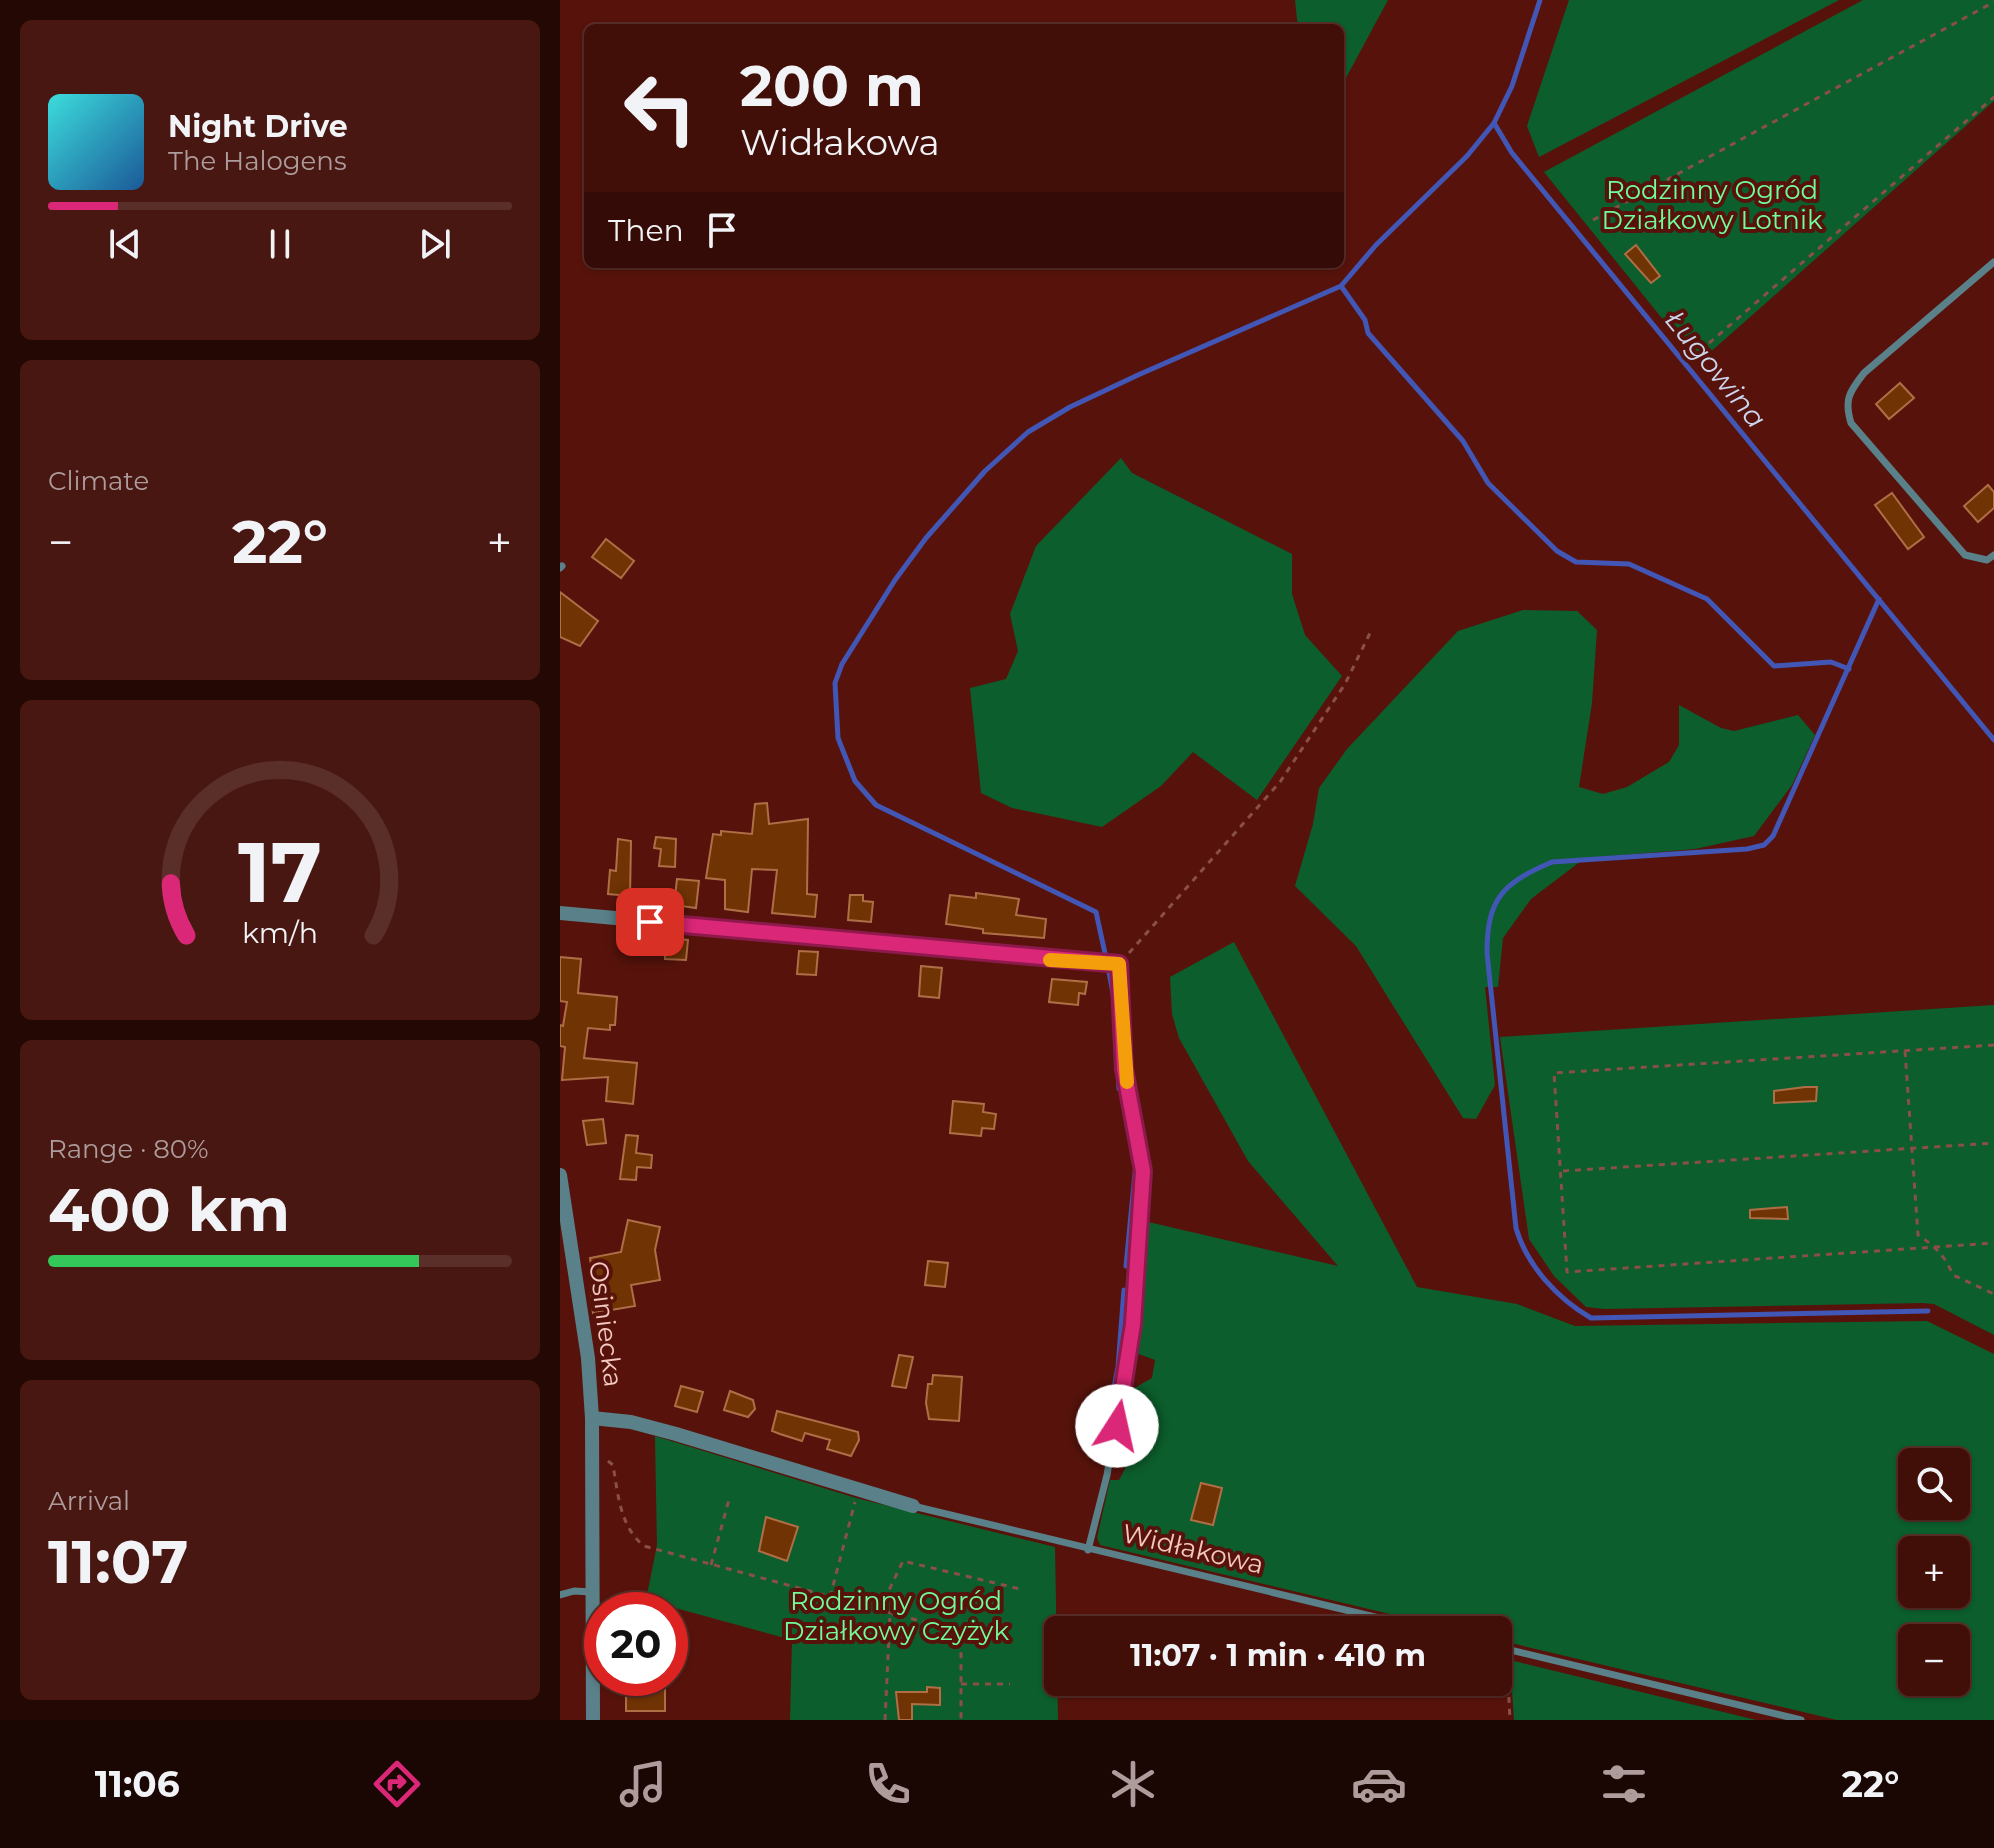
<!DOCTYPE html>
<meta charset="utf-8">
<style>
:root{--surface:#410e08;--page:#481712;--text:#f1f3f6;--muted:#ae9c9c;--line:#5a2e29;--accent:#db2777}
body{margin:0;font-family:Montserrat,sans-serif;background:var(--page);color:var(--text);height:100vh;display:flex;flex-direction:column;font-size:30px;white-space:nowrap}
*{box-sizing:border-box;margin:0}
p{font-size:26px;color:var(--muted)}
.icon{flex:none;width:44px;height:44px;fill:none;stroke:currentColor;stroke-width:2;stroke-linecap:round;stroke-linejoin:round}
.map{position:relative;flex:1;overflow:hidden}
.panel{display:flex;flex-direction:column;gap:20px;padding:20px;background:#240804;width:560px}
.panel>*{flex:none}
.banner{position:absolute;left:24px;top:24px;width:760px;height:244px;border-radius:12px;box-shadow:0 2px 6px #0004,0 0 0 2px var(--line);background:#410e08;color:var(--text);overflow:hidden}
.tools{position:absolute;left:1338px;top:1448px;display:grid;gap:16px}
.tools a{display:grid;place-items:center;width:72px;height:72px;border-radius:12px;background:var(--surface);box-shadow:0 2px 6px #0004,0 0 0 2px var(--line);font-size:40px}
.speed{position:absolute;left:24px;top:1592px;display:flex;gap:16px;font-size:40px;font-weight:700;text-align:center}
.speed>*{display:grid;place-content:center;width:104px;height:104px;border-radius:50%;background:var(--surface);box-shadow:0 2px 6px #0004,0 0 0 2px var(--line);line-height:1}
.speed .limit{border:12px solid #d22;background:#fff;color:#111}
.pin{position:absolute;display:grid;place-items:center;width:68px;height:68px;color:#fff;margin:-34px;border-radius:16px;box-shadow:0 4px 12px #0006}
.me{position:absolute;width:88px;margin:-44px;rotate:10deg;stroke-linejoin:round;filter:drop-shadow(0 0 6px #0008)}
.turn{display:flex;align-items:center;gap:28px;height:168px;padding:0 24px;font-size:36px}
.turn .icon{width:104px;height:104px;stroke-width:2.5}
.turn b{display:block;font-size:56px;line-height:68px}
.then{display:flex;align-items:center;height:76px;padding:0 24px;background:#0003;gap:16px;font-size:30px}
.big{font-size:60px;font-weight:700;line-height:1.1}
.panel .tile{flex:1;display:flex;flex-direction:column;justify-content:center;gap:12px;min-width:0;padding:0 28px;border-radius:12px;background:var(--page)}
.panel .dial{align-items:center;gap:0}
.dial svg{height:208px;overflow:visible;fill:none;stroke:var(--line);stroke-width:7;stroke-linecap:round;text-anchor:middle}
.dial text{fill:var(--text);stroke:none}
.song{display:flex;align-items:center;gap:24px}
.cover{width:96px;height:96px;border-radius:12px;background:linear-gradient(135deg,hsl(180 70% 55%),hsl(210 70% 35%))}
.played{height:8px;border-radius:4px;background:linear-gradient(90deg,var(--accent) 15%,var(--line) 15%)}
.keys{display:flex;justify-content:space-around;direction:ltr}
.heat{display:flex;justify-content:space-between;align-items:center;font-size:44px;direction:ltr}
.charge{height:12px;border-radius:6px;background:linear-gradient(90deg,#34c759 80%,var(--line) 0)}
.trip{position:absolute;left:484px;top:1616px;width:468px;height:80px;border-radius:12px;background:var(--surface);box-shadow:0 2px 6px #0004,0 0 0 2px var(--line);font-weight:700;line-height:80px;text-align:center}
.tab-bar{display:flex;height:128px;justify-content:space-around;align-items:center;background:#1a0603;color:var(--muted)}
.tab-bar .icon{width:56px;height:56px}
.tab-bar .active{color:var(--accent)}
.tab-bar b{font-size:36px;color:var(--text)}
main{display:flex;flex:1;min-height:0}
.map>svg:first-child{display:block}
</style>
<main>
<section class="panel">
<div class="tile">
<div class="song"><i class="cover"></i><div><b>Night Drive</b><p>The Halogens</p></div></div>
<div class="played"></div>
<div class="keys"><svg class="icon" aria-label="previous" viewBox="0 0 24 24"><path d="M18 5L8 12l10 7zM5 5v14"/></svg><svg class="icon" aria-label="pause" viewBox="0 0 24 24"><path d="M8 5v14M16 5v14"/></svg><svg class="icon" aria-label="next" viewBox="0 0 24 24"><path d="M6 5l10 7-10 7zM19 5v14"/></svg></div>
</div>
<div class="tile"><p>Climate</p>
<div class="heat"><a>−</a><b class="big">22°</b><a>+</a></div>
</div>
<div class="tile dial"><svg viewBox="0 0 100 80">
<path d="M14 69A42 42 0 1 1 86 69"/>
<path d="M14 69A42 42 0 0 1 8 49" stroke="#db2777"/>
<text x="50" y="56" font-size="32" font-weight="700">17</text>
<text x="50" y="72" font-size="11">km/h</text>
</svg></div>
<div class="tile"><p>Range · 80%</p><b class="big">400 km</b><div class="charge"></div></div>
<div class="tile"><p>Arrival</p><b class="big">11:07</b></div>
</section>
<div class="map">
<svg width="1434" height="1720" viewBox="0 0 1434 1720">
<rect width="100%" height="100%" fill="#57130b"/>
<!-- green -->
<g fill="#0c5e2c" fill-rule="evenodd">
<path d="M 735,0 L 828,0 L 780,89 L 780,28 L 738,28 Z"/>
<path d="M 1009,0 L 1279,0 L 979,157 L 967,126 Z"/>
<path d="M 1303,0 L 1434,0 L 1434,101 L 1138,363 L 984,172 Z"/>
<path d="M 561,458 L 572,473 L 732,554 L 732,594 L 745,635 L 782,676 L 697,800 L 633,752 L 601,786 L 542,827 L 452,808 L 421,793 L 410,688 L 446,679 L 458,651 L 450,614 L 476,546 Z"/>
<path d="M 963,610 L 1017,611 L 1037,630 L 1032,703 L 1019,787 L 1043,794 L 1067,787 L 1109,762 L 1119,745 L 1119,705 L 1161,728 L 1174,731 L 1238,715 L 1255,735 L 1232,785 L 1194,836 L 1135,849 L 1025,858 L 971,899 L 943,938 L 938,987 L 925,987 L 935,1085 L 916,1119 L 903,1118 L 796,946 L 735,886 L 753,824 L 759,788 L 787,749 L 898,631 Z"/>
<path d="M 674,942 L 857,1287 L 957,1304 L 1015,1326 L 1367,1321 L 1434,1354 L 1434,1720 L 1277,1720 L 938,1640 L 938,1630 L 897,1630 L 540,1545 L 537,1538 L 550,1480 L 559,1480 L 572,1456 L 585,1445 L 593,1446 L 558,1437 L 569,1391 L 592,1378 L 595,1360 L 576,1353 L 583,1297 L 584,1221 L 778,1266 L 688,1161 L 619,1038 L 612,1014 L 610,977 ZM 1352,1462 L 1396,1462 L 1396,1506 L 1352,1506 ZM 641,1483 L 662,1488 L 653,1525 L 632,1520 ZM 1352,1550 L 1396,1550 L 1396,1594 L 1352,1594 ZM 1352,1638 L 1396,1638 L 1396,1682 L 1352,1682 Z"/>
<path d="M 1434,1005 L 1434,1335 L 1374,1304 L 1362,1303 L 1044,1309 L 1026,1307 L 994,1276 L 969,1239 L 940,1037 Z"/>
<path d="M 95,1436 L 296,1498 L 495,1547 L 498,1720 L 230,1720 L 232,1640 L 86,1600 L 97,1545 Z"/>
<path d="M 950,1660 L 1196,1720 L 954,1720 Z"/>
</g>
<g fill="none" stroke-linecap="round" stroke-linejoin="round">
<!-- stream -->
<g stroke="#4256b5" stroke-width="5">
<path d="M 980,0 L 952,86 L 934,123 L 952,153 L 1434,740"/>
<path d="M 781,286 L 805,320 L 808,333 L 903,441 L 928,483 L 997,551 L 1016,562 L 1069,564 L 1147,599 L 1214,666 L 1271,662 L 1289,669"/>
<path d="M 1319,599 L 1213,836 L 1204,845 L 1187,849 L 992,862 C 943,883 927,898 927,953 L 956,1228 C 967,1266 998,1299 1031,1318 L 1368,1311"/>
<path d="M 546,958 L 536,912 L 316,805 L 295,781 L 278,738 L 275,683 L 282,664 L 335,580 L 366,538 L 425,471 L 468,432 L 510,407 L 578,375 L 781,286 L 816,245 L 907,156 L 934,123"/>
<path d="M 549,972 L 555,1004 L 559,1089"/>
<path d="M 566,1266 L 576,1163 L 567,1125"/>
<path d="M 546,1428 L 558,1367 L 564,1290"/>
</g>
</g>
<!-- building -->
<g fill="#6f3304" stroke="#b06e47" stroke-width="2">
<path d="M 1076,245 L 1100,276 L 1091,283 L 1065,254 Z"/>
<path d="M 1340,383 L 1354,398 L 1329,419 L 1316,404 Z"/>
<path d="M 1428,485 L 1434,492 L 1434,508 L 1418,522 L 1404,506 Z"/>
<path d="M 1332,493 L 1364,537 L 1348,549 L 1315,505 Z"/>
<path d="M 46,539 L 74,561 L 61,578 L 32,557 Z"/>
<path d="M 0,592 L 38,621 L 20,646 L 0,637 Z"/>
<path d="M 207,803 L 209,824 L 248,819 L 247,894 L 257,895 L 255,917 L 212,913 L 217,870 L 192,869 L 188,912 L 165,909 L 165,880 L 146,878 L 153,834 L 161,835 L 161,831 L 192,834 L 195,804 Z"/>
<path d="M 96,837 L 116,839 L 115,867 L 99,866 L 101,849 L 94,848 Z"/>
<path d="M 58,839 L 71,841 L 70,896 L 48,894 L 50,870 L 56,871 Z"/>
<path d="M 117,879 L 139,881 L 136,908 L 114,905 Z"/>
<path d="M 416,893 L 459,899 L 456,915 L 486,919 L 484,938 L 423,933 L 423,929 L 386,924 L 390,895 L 416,898 Z"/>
<path d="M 290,895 L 303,895 L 303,901 L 313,902 L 311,922 L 288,920 Z"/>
<path d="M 106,938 L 128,940 L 126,960 L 105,959 Z"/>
<path d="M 239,951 L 258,952 L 256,975 L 237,974 Z"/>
<path d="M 0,957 L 21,959 L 18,993 L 57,997 L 55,1025 L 50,1025 L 50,1030 L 28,1028 L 24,1058 L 77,1063 L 73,1104 L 46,1101 L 48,1077 L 2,1080 L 5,1047 L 0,1046 L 0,1025 L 3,1026 L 7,1002 L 0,1001 Z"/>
<path d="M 361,966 L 382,968 L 379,998 L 359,996 Z"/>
<path d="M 492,979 L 527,982 L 525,994 L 519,993 L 518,1005 L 489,1002 Z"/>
<path d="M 1245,1087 L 1257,1087 L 1256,1101 L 1214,1103 L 1214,1091 Z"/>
<path d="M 393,1101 L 424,1104 L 423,1112 L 436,1114 L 434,1129 L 422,1128 L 421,1136 L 390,1133 Z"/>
<path d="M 43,1119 L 46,1143 L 27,1145 L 23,1121 Z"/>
<path d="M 66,1135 L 78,1136 L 76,1153 L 92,1155 L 91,1168 L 77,1167 L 76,1180 L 60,1179 Z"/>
<path d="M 1227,1207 L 1228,1219 L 1190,1218 L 1190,1210 Z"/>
<path d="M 68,1220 L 100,1227 L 95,1250 L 100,1280 L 71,1285 L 75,1306 L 33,1313 L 31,1295 L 35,1294 L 30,1258 L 61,1252 Z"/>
<path d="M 368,1261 L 388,1263 L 385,1287 L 365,1285 Z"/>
<path d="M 339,1355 L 353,1357 L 346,1388 L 332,1386 Z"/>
<path d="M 373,1375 L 402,1377 L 399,1421 L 369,1419 L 366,1403 L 368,1384 L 372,1384 Z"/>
<path d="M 121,1386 L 143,1392 L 137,1412 L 115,1406 Z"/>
<path d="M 170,1391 L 193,1400 L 195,1409 L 188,1417 L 164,1410 Z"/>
<path d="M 217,1411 L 298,1432 L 299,1440 L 291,1456 L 267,1449 L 270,1440 L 245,1433 L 242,1441 L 220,1434 L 212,1431 Z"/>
<path d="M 641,1483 L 662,1488 L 653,1525 L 631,1520 Z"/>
<path d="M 206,1517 L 238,1527 L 227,1561 L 199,1551 Z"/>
<rect x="66" y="1683" width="39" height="28"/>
<path d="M 367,1687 L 380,1688 L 380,1705 L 352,1704 L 352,1720 L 339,1720 L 336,1692 L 367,1692 Z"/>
</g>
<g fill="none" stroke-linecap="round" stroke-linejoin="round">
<!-- path -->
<g stroke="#8a4f47" stroke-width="3" stroke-dasharray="6 6" stroke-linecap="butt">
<path d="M 1033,220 L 1434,2"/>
<path d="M 1140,351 L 1434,97"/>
<path d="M 569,953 L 720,782 L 785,684 L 811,631"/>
<path d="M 1434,1045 L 994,1073 L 1007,1272 L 1434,1243"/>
<path d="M 1345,1051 L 1358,1235 C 1375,1246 1385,1256 1393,1275 L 1434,1294"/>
<path d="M 1003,1171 L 1434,1143"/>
<path d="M 48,1461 L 53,1465 C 58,1494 60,1527 84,1546 L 401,1632 L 401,1720"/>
<path d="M 151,1565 L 170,1496"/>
<path d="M 270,1597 L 295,1502"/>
<path d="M 319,1611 L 343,1561 L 460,1589"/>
<path d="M 947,1661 L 950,1720"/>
<path d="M 401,1684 L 450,1684"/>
<path d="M 325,1720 L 330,1614"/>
</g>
<!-- service -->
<g stroke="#5a8189" stroke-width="7">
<path d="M 1434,262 L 1304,373 C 1289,392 1284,400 1291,423 L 1405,555 L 1427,560 L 1434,555"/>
<path d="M 0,568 L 2,566"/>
<path d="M 353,1506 L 869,1630"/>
<path d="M 528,1550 L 547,1475 L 573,1324 L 583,1171 L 564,1069 L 559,964"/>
<path d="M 0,1595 L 14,1591 L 31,1592"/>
<path d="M 938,1647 L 1241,1720"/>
</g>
<!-- minor -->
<g stroke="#5a8189" stroke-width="14">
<path d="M 0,913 L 559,964"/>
<path d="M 0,1175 L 28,1358 L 32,1418 L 33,1720"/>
<path d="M 32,1418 L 71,1422 L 116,1434 L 353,1506"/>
</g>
</g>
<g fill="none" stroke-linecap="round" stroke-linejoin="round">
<defs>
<path id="route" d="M 90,922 L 559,964 L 564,1069 L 583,1171 L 573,1324 L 557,1426"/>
</defs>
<!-- route casing -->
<use href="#route" stroke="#8e194d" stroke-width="20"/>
<!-- route -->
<use href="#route" stroke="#db2777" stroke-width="14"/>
<!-- slow -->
<path stroke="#f59e0b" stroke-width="14" d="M 490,960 L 559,964 L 567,1082"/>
</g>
<g text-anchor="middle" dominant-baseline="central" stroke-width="8" stroke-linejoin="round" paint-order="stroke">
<!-- park labels -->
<g font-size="26" fill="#71fc9a" stroke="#57130b">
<text x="1152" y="190">Rodzinny Ogród<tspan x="1152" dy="30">Działkowy Lotnik</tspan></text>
<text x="336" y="1601">Rodzinny Ogród<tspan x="336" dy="30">Działkowy Czyżyk</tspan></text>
</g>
<!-- street labels -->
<g font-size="26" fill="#f3c8c0" stroke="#57130b">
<text transform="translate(46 1324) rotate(83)">Osiniecka</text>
<text transform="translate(633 1549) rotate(13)">Widłakowa</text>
</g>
<!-- water labels -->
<g font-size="28" font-style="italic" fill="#ccd5ee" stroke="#57130b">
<text transform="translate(1156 369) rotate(51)">Ługowina</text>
</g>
</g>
</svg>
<div class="tools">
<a><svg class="icon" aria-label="search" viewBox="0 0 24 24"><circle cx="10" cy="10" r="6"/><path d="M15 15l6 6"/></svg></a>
<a>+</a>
<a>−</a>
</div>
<div class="speed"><div class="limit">20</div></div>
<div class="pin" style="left:90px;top:922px;background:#d93025"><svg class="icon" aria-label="arrive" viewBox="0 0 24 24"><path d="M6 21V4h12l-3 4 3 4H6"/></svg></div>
<svg class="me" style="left:557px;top:1426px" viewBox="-20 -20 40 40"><circle r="19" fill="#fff"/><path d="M0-13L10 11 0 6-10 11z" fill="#db2777"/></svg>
<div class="trip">11:07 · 1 min · 410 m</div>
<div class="banner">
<div class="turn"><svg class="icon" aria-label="left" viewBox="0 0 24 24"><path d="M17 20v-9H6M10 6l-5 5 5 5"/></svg><div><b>200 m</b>Widłakowa</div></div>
<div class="then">Then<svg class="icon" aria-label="arrive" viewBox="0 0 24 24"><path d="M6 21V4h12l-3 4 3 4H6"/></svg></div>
</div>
</div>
</main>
<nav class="tab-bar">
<b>11:06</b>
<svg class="icon active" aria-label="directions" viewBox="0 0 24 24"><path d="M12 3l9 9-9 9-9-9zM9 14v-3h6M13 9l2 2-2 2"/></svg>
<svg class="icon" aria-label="music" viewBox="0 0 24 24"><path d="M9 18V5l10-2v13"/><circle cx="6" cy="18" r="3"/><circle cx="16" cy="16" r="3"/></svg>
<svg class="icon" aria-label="phone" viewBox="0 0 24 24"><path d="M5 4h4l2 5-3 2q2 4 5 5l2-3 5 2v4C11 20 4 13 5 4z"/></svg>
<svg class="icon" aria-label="climate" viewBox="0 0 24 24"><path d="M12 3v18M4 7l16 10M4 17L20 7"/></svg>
<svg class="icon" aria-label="car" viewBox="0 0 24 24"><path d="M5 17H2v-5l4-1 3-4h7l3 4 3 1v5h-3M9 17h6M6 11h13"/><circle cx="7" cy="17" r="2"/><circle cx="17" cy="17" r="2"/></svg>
<svg class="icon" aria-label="filters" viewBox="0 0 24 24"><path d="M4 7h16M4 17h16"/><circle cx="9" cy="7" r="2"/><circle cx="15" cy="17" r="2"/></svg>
<b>22°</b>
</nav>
